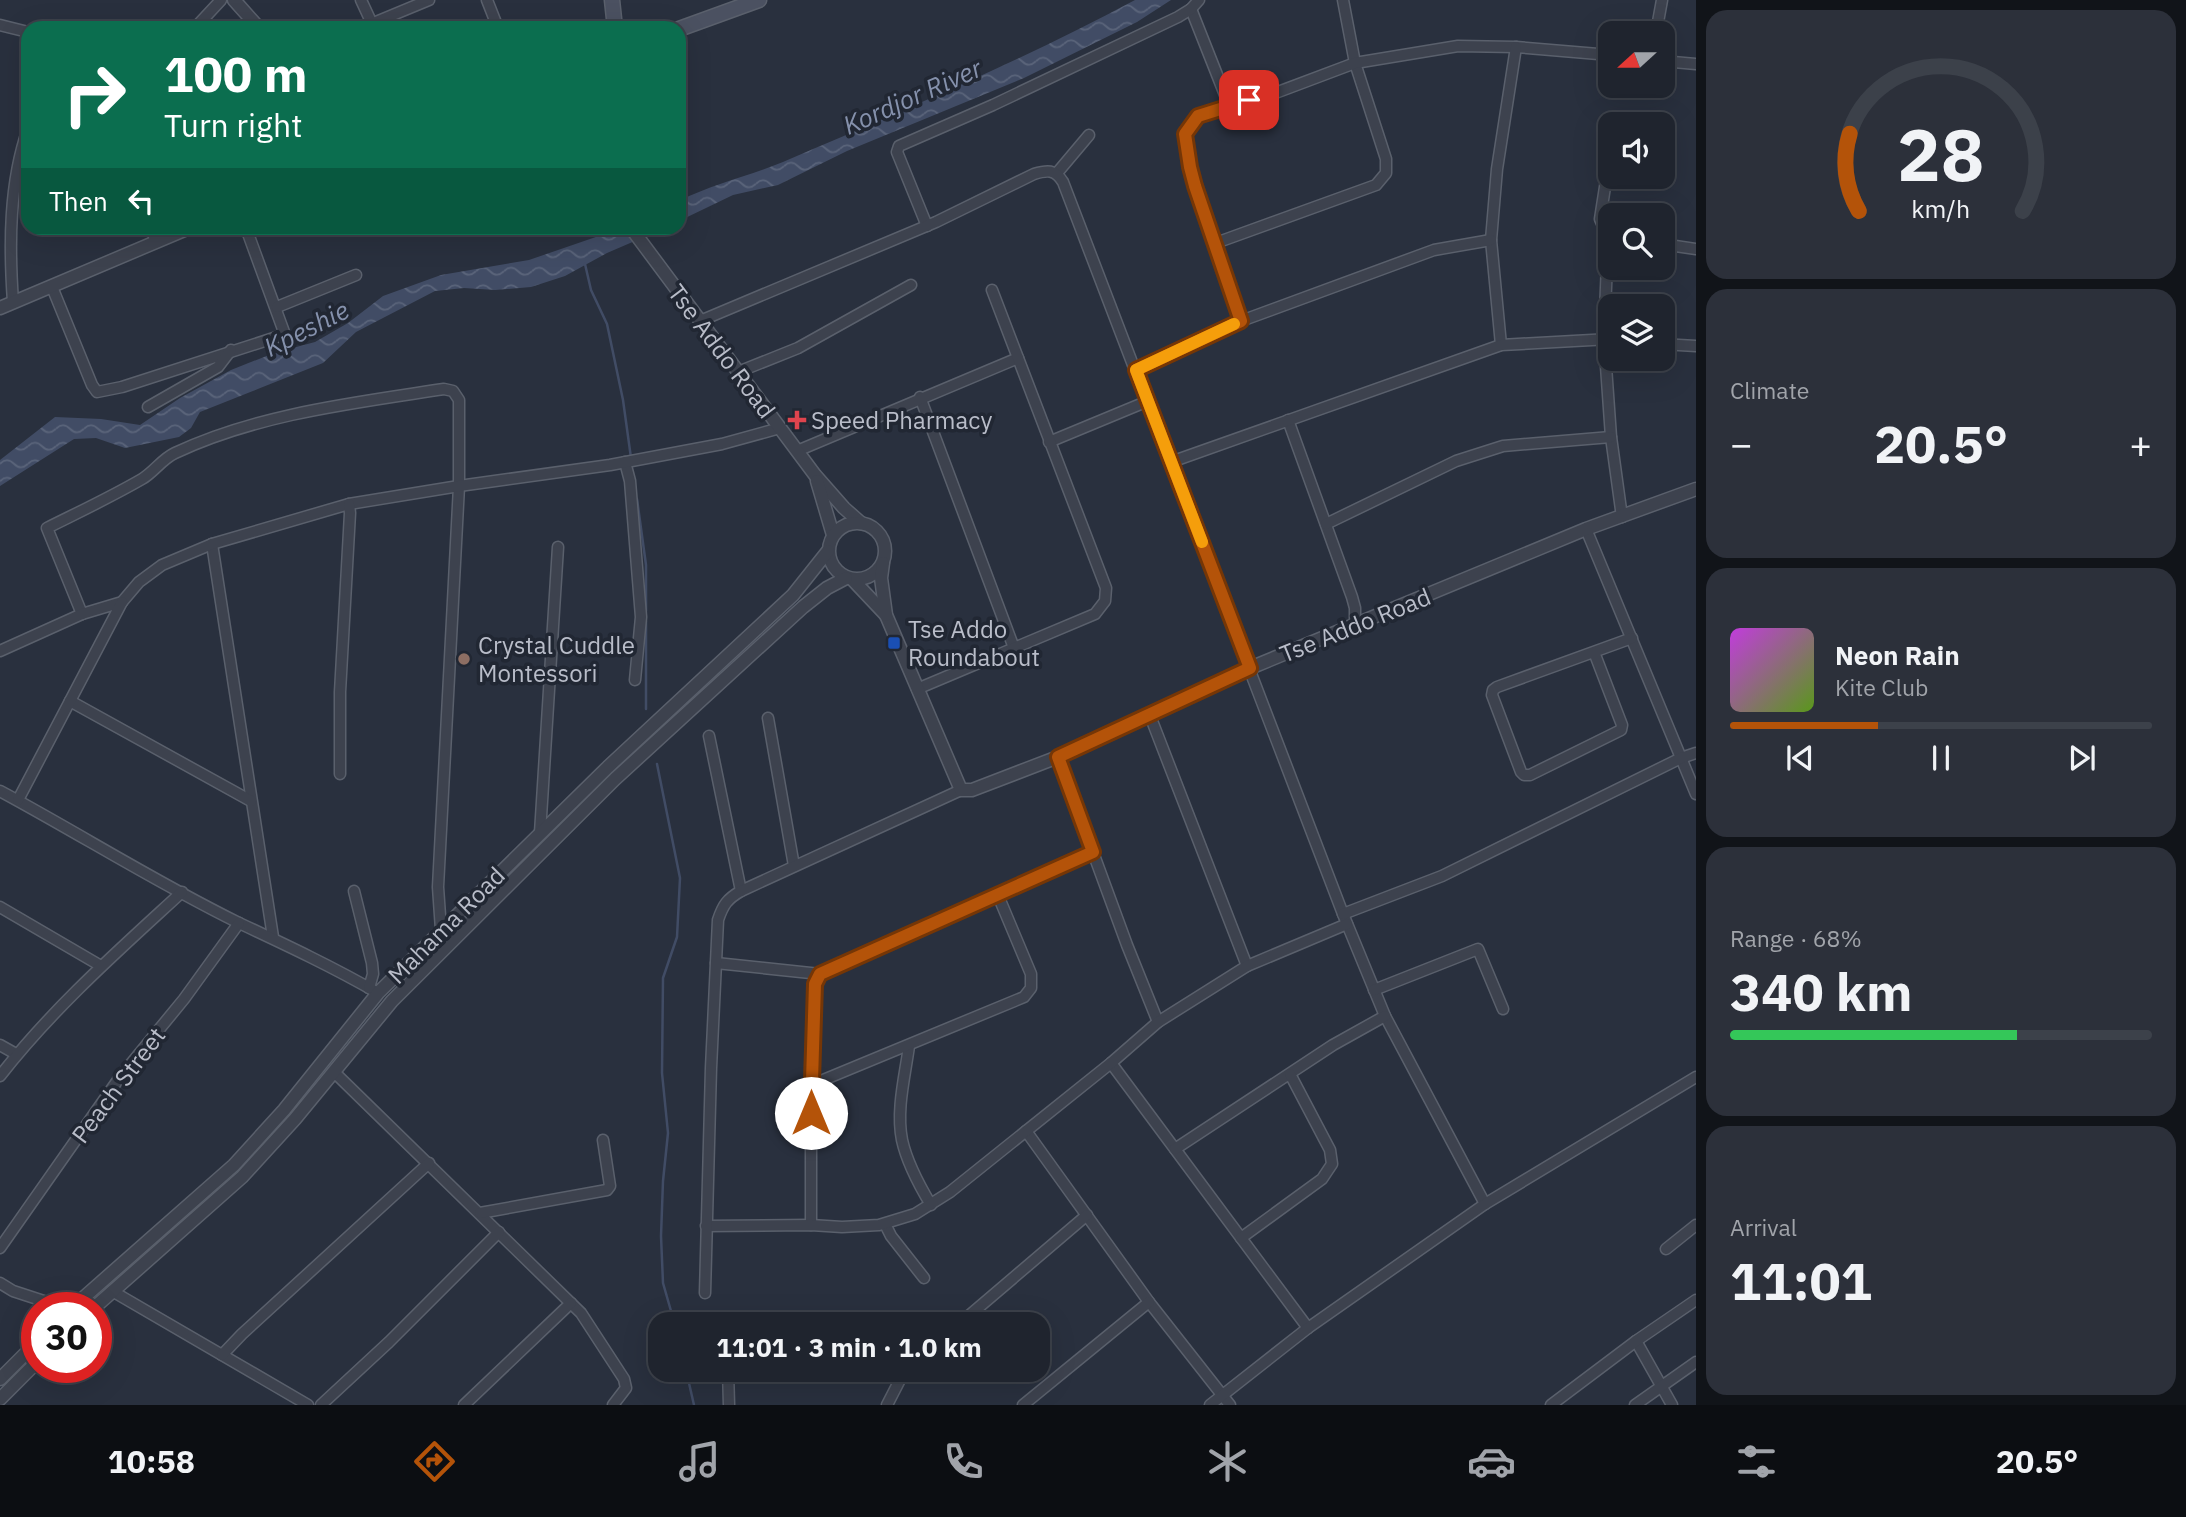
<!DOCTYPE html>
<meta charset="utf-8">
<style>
:root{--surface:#1f242e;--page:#2c303a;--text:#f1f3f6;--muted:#a1a4aa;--line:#3c414a;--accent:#b45309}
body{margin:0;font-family:"IBM Plex Sans",sans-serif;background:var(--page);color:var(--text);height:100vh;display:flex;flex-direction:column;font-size:26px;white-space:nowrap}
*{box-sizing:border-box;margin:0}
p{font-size:23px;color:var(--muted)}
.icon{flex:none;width:38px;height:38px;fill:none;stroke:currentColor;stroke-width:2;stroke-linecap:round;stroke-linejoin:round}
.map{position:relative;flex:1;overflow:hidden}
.panel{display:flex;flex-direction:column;gap:10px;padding:10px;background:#111419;width:490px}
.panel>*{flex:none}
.top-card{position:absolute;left:21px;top:21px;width:665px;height:214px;border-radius:21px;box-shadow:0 7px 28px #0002,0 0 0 2px var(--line);background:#0b6e4f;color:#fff;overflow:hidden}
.needle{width:46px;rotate:249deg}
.fabs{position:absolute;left:1598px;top:21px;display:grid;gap:14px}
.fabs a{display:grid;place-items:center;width:77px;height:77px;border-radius:14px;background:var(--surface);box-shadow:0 7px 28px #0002,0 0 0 2px var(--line);font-size:35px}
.speed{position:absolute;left:21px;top:1292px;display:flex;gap:14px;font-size:35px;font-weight:700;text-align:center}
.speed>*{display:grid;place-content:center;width:91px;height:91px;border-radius:50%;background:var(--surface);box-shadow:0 7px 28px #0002,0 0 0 2px var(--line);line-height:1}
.speed .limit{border:10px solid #d22;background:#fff;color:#111}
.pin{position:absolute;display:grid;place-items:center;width:60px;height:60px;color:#fff;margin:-30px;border-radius:14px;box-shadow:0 4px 10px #0006}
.me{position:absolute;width:77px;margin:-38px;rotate:0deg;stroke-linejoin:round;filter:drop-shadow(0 0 5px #0008)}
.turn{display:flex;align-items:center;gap:24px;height:147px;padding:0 28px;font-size:32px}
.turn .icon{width:91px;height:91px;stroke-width:2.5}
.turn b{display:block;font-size:49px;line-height:60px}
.then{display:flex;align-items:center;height:66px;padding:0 28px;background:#0003;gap:14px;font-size:26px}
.big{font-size:52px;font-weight:800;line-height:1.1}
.panel .widget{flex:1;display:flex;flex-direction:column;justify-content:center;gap:10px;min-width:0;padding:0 24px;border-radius:21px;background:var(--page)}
.panel .dial{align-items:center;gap:0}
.dial svg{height:182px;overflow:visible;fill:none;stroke:var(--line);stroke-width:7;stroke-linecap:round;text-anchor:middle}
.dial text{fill:var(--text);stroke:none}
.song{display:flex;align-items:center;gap:21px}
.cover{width:84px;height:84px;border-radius:10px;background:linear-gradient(135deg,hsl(290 70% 55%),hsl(90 70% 35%))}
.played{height:7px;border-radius:4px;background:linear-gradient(90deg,var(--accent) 35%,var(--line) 35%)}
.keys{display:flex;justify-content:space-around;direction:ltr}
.heat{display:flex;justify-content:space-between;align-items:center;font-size:38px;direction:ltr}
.charge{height:10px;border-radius:5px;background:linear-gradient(90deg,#34c759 68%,var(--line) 0)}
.trip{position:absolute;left:648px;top:1312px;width:402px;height:70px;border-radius:21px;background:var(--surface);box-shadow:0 7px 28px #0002,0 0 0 2px var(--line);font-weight:800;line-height:70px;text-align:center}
.tabs{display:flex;height:112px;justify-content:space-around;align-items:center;background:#0c0e12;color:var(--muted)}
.tabs .icon{width:49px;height:49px}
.tabs .selected{color:var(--accent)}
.tabs b{font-size:32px;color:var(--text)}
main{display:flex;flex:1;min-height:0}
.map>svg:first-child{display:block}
</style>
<main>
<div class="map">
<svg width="1696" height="1405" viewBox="0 0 1696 1405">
<defs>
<pattern id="water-waves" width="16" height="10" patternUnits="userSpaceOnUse" patternTransform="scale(1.75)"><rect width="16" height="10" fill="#414c65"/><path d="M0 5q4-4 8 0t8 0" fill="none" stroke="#5a647a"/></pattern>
</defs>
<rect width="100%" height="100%" fill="#29303e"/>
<!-- water -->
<g fill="url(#water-waves)">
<path d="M 1135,0 L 1171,0 L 1137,22 L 1024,78 L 847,151 L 778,185 L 733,195 L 679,221 L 679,201 C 712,184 749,176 783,162 C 902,111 1021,61 1135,0 Z"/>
<path d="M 622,228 L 665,228 L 607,253 L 565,276 L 531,287 L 495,290 L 464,288 L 435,291 L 356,332 L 323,363 L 200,412 L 191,428 L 179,437 L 125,448 L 96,438 L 74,439 L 0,486 L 0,460 L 55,417 L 101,419 L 140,425 L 180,398 L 231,370 L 274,353 L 315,342 L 348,323 L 383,296 L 441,275 L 529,260 Z"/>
</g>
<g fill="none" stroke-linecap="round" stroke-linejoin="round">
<!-- stream -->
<g stroke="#414c65" stroke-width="2.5">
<path d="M 585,264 L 591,290 L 607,324 L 623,400 L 631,458"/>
<path d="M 637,499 L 646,565 L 646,611"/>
<path d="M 646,709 L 646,621"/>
<path d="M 657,764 L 680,878 L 677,937 L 663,978 L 662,1073 L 668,1133 L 663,1181 L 661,1236 L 663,1283 L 675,1325"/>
<path d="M 686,1370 L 694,1405"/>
</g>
<defs>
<g id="minor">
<path d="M 361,0 L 374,28"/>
<path d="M 487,0 L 498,28"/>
<path d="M 1191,9 L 1229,105"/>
<path d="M 371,24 L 429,0"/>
<path d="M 0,25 L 28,32"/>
<path d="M 195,28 L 221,0"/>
<path d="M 1656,33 L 1662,0"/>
<path d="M 1662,61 L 1696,64"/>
<path d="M 1662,134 L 1665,135"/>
<path d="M 1610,155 L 1600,219 L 1608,237 L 1604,338 L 1611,437 L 1622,517"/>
<path d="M 1057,173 L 1089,135"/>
<path d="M 927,226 L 897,152 L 899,146 L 993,105 L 1178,17 L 1191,9 L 1199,0"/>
<path d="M 152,228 L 155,241"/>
<path d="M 1213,244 L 1376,185 L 1386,173 L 1386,159 L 1355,63 L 1343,0"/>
<path d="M 1662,244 L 1696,249"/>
<path d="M 52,287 L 92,385 L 97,392 L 122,387 L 280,336 L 284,332 L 246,228"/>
<path d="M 13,302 C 9,245 9,183 28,129"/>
<path d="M 277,307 L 356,275"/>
<path d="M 700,321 L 936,222 L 1034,174 C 1047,170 1055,169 1063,182 L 1343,914 L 1385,1016 L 1485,1204"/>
<path d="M 1241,321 C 1219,259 1194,198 1185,133 L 1198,116 L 1229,105 L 1270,95 L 1355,63 L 1458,46 L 1516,47 L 1610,55"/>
<path d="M 1662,344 L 1696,346"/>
<path d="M 1501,345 L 1491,240 L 1497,169 L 1516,47"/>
<path d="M 1136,370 L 1241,321 L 1434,250 L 1491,240"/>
<path d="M 738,372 L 798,348 L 911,285"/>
<path d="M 920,397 L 1014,648"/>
<path d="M 148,407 L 218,367 L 231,350"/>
<path d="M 1288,420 L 1352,597 L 1355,608 L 1355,625"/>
<path d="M 1049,442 L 1148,401"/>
<path d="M 797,451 L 1018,358"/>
<path d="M 625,462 L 630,481 L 641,617 L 635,680"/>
<path d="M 1171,462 L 1501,345 L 1610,339"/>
<path d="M 1326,524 L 1456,461 L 1503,446 L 1611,437"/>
<path d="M 1586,529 L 1696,794"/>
<path d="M 212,544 L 273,937"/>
<path d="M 82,614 L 47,528 C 79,512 111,497 142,479 C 154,472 162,459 175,453 C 258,414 353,403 444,389 L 453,391 L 459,400 L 459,486 L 438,887 L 441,930"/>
<path d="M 0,651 L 82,614 L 122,602 L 139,582 L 162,565 L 212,544 L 349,504 L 459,486 L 610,465 L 722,444 L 780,428"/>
<path d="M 1594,652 L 1622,725 L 1621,730 L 1530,775 L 1524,775 L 1521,772 L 1492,695 L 1493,690 L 1497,687 L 1632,638"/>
<path d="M 917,689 L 1095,614 L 1105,601 L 1106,588 L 992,290"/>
<path d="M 70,701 L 251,801"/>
<path d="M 1149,713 L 1247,966"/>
<path d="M 768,718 L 794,866"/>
<path d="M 709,736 L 741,891"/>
<path d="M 1058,757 L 1127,945 L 1158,1022"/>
<path d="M 340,774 L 340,692 L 350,513 L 349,504"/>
<path d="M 0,791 C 80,834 157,883 239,923 C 286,945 333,967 378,993"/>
<path d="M 18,800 L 122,602"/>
<path d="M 540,833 L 558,547"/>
<path d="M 354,891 L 372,963 L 373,974 L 369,988"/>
<path d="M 0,907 L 101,966"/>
<path d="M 1343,914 L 1442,876 L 1681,758 L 1696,753"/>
<path d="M 716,963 L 820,974"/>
<path d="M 1374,990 L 1478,949 L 1503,1009"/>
<path d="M 0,1045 L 16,1054"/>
<path d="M 909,1046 C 905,1076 896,1110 902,1140 C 907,1163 919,1185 931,1205"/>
<path d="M 1111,1063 L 1308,1328"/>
<path d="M 334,1072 L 581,1313 L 624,1379 L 626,1388 L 613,1405"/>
<path d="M 0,1076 C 53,1008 119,950 182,892"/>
<path d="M 811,1085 L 1024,997 L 1031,988 L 1031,974 L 997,893"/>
<path d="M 1026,1131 L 1149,1302 L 1230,1405"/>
<path d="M 1175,1149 L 1333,1045 L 1385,1016"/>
<path d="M 480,1213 L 607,1190 L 610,1186 L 603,1140"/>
<path d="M 885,1224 L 891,1236 L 924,1278"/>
<path d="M 811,1225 L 811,1085 L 815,984 L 820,974 L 1093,852"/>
<path d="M 706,1226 L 811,1225 L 842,1227 L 879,1225 L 915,1214 L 950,1192 L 1111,1063 L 1158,1022 L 1247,966 L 1347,924"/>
<path d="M 1241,1238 L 1322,1179 L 1332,1164 L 1330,1150 L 1290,1074"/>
<path d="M 0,1248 L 120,1077 L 184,999 L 239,923"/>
<path d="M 1666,1249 L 1696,1225"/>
<path d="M 0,1283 L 13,1291 L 62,1307"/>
<path d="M 112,1291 L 308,1405"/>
<path d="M 705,1293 L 711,1068 L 718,920 C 723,905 727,899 741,891 L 961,790"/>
<path d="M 958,1325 L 1087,1215"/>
<path d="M 1636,1341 L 1672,1405"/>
<path d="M 222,1355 L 242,1334 L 429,1163"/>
<path d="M 728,1370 L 729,1405"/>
<path d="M 321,1405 L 389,1342 L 499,1232"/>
<path d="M 464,1405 L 571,1303"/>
<path d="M 887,1405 L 905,1370"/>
<path d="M 1023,1405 L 1149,1302"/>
<path d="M 1210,1405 L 1308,1328 L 1485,1204 L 1696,1077"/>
<path d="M 1551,1405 L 1636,1341 L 1696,1300"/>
<path d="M 1635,1405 L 1696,1362"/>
</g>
<g id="tertiary">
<path d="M 234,0 L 259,28"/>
<path d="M 631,228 L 815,475 L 844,508 L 861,523"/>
<path d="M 0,308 L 189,228"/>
<path d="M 817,481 L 833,535"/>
<circle cx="857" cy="551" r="28"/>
<path d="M 883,563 L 881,578 L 886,615 L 961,790 L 972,790 L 1058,757 L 1250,668 L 1586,529 L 1696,489"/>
<path d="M 852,579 L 886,615"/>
<path d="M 73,1307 L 234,1165 L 284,1110 L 378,993 L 608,767 L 793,595 L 828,551"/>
<path d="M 95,1307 L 242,1177 L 295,1119 L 392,1001 L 615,779 L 803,607 L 827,588 L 846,578"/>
<path d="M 0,1379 L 37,1342"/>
<path d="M 0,1399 L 37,1362"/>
</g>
<g id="secondary">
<path d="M 612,0 L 615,28"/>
<path d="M 679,29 L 759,0"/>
</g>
</defs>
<!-- minor casing -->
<use href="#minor" stroke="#5a606c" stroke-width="13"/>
<!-- tertiary casing -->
<use href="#tertiary" stroke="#5a606c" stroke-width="15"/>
<!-- secondary casing -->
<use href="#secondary" stroke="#5a606c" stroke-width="17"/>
<!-- minor -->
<use href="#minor" stroke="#3d424e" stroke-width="10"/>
<!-- tertiary -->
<use href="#tertiary" stroke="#3d424e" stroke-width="12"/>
<!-- secondary -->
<use href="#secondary" stroke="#4b5161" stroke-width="14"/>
</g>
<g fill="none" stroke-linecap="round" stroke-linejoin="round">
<defs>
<path id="route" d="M 811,1113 L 815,984 L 820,974 L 1093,852 L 1058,757 L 1250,668 L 1136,370 L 1241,321 L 1195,186 L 1190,167 L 1185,134 L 1198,116 L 1249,100"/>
</defs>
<!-- route casing -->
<use href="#route" stroke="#753606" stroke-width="18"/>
<!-- route -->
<use href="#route" stroke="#b45309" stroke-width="12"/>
<!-- slow -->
<path stroke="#f59e0b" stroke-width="12" d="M 1202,542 L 1136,370 L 1234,324"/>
</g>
<!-- markers -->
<path fill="#e0444e" stroke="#212733" stroke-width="2.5" d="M793.5 409.5h7v7h7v7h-7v7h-7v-7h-7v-7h7z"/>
<rect fill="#1a4fb4" stroke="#212733" stroke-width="2.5" x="887" y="636" width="14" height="14" rx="3.5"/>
<circle fill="#8d6e63" stroke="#212733" stroke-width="2.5" cx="464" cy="659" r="7"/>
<g text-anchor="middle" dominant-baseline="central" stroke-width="7" stroke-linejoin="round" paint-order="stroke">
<!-- street labels -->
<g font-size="24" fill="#b9bdc9" stroke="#212733">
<text transform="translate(722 351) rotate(53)">Tse Addo Road</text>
<text transform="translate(1355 625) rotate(-22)">Tse Addo Road</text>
<text transform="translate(446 925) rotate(-45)">Mahama Road</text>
<text transform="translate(118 1085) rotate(-53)">Peach Street</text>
</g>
<!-- poi labels -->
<g font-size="24" fill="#b9bdc9" stroke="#212733" text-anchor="start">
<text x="811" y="420">Speed Pharmacy</text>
<text x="908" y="629">Tse Addo<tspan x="908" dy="28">Roundabout</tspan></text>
<text x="478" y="645">Crystal Cuddle<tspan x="478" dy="28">Montessori</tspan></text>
</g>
<!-- water labels -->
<g font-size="26" font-style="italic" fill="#8591ac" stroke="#212733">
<text transform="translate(912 96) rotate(-24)">Kordjor River</text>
<text transform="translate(306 328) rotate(-27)">Kpeshie</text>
</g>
</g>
</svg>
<div class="fabs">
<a><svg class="needle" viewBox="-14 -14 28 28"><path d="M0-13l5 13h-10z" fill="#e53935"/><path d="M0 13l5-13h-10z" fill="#a1a4aa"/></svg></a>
<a><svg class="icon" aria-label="sound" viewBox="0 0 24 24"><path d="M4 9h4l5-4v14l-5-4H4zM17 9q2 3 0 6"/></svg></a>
<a><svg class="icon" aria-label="search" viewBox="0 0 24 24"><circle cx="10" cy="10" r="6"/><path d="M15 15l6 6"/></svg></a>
<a><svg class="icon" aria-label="layers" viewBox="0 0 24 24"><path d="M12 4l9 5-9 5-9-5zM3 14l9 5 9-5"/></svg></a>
</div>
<div class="speed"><div class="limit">30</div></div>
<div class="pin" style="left:1249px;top:100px;background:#d93025"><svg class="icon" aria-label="arrive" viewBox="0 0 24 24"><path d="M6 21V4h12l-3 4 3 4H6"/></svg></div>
<svg class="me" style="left:811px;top:1113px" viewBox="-20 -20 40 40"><circle r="19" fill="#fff"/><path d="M0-13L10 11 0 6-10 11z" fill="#b45309"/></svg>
<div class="trip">11:01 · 3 min · 1.0 km</div>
<div class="top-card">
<div class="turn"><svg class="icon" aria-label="right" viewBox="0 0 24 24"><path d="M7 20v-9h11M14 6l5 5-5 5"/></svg><div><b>100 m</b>Turn right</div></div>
<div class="then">Then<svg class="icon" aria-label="left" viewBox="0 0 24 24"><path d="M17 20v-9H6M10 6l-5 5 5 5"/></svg></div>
</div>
</div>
<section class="panel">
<div class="widget dial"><svg viewBox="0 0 100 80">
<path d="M14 69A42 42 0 1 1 86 69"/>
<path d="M14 69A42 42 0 0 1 10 35" stroke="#b45309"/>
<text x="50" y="56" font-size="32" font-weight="700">28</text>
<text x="50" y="72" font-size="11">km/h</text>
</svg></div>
<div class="widget"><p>Climate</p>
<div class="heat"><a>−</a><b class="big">20.5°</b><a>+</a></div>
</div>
<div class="widget">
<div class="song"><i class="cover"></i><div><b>Neon Rain</b><p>Kite Club</p></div></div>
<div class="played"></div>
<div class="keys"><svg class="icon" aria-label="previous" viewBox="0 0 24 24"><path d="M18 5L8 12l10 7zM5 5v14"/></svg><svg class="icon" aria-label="pause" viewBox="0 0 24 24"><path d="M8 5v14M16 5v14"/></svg><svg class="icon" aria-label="next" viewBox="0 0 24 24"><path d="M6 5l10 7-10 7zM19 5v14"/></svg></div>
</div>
<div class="widget"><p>Range · 68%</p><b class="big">340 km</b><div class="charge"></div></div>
<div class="widget"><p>Arrival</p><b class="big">11:01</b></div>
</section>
</main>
<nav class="tabs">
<b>10:58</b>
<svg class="icon selected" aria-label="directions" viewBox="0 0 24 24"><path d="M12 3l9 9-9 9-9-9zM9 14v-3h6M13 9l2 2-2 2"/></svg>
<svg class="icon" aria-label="music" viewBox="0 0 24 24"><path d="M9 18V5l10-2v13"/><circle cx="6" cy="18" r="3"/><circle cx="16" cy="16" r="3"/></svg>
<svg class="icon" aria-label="phone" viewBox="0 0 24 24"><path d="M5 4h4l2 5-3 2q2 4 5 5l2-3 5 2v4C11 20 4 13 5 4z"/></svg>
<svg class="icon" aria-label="climate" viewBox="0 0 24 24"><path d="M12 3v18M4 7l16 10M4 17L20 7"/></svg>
<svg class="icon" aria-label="car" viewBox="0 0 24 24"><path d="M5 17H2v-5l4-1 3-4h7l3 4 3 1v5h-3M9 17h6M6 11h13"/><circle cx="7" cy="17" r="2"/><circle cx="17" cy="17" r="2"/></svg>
<svg class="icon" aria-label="filters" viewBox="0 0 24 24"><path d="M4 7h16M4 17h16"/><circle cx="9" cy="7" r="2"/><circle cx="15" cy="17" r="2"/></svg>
<b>20.5°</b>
</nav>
